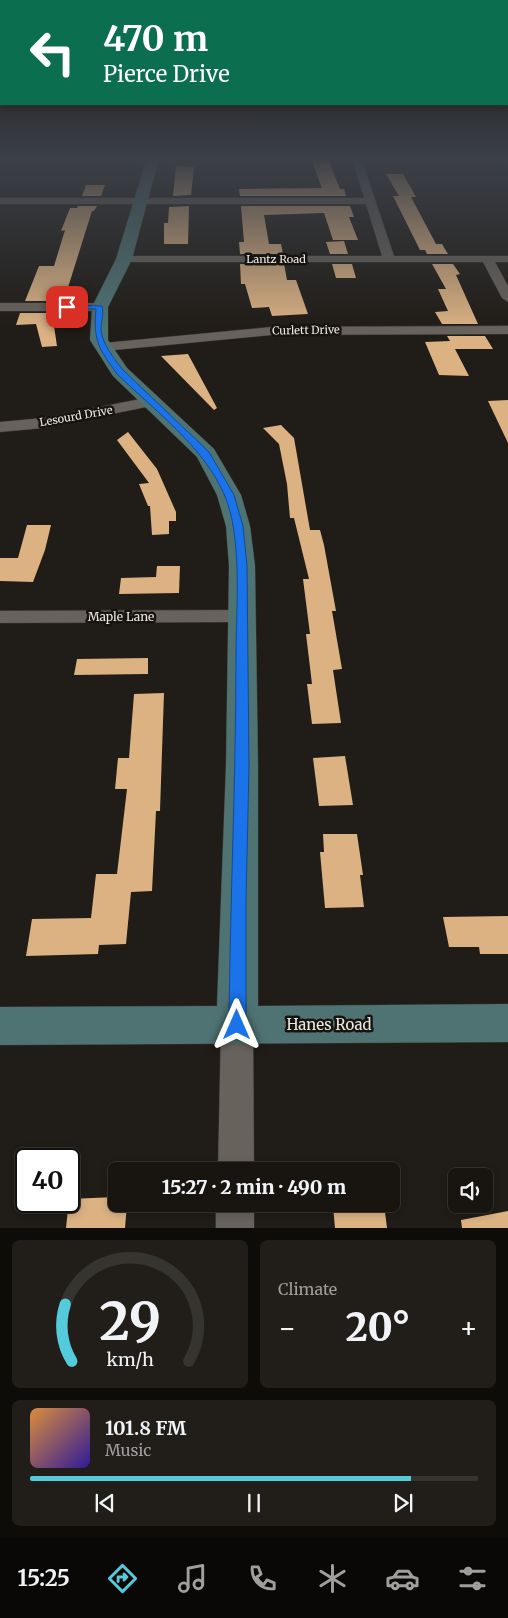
<!DOCTYPE html>
<meta charset="utf-8">
<style>
:root{--surface:#181511;--page:#211e1a;--text:#f1f3f6;--muted:#9f9f9f;--line:#363431;--accent:#53cbda}
body{margin:0;font-family:Merriweather,serif;background:var(--page);color:var(--text);height:100vh;display:flex;flex-direction:column;font-size:19px;white-space:nowrap}
*{box-sizing:border-box;margin:0}
p{font-size:16px;color:var(--muted)}
.icon{flex:none;width:28px;height:28px;fill:none;stroke:currentColor;stroke-width:2;stroke-linecap:round;stroke-linejoin:round}
.map{position:relative;height:1228px;overflow:hidden}
.side{display:flex;flex-direction:column;gap:12px;padding:12px;background:#0d0c09;flex:1}
.side>*{flex:none}
.banner{position:absolute;left:0px;top:0px;width:509px;height:105px;box-shadow:0 2px 8px #0003,0 0 0 1px var(--line);background:#0b6e4f;color:#fff;overflow:hidden}
.tools{position:absolute;left:448px;top:1168px;display:grid;gap:10px}
.tools a{display:grid;place-items:center;width:45px;height:45px;border-radius:8px;background:var(--surface);box-shadow:0 2px 8px #0003,0 0 0 1px var(--line);font-size:25px}
.speed{position:absolute;left:15px;top:1148px;display:flex;gap:10px;font-size:25px;font-weight:700;text-align:center}
.speed>*{display:grid;place-content:center;width:65px;height:65px;border-radius:50%;background:var(--surface);box-shadow:0 2px 8px #0003,0 0 0 1px var(--line);line-height:1}
.speed .limit{border:2px solid #111;border-radius:8px;background:#fff;color:#111}
.pin{position:absolute;display:grid;place-items:center;width:42px;height:42px;color:#fff;margin:-21px;border-radius:10px;box-shadow:0 2px 8px #0006}
.me{position:absolute;width:55px;margin:-28px;rotate:0deg;stroke-linejoin:round;filter:drop-shadow(0 0 4px #0008)}
.turn{display:flex;align-items:center;gap:18px;height:105px;padding:0 20px;font-size:22px}
.turn .icon{width:65px;height:65px;stroke-width:2.5}
.turn b{display:block;font-size:35px;line-height:42px}
.big{font-size:38px;font-weight:800;line-height:1.1}
.side .widget{flex:1;display:flex;flex-direction:column;justify-content:center;gap:8px;min-width:0;padding:0 18px;border-radius:8px;background:var(--page)}
.side .dial{align-items:center;gap:0}
.dial svg{height:130px;overflow:visible;fill:none;stroke:var(--line);stroke-width:7;stroke-linecap:round;text-anchor:middle}
.dial text{fill:var(--text);stroke:none}
.song{display:flex;align-items:center;gap:15px}
.cover{width:60px;height:60px;border-radius:8px;background:linear-gradient(135deg,hsl(30 70% 55%),hsl(250 70% 35%))}
.played{height:5px;border-radius:2px;background:linear-gradient(90deg,var(--accent) 85%,var(--line) 85%)}
.keys{display:flex;justify-content:space-around;direction:ltr}
.heat{display:flex;justify-content:space-between;align-items:center;font-size:28px;direction:ltr}
.side .tiles{flex:1;display:grid;gap:12px;grid-template-columns:1fr 1fr}
.widget:last-child{grid-column:span 2}
.trip{position:absolute;left:108px;top:1162px;width:292px;height:50px;border-radius:8px;background:var(--surface);box-shadow:0 2px 8px #0003,0 0 0 1px var(--line);font-weight:800;line-height:50px;text-align:center}
.dock{display:flex;height:80px;justify-content:space-around;align-items:center;background:#0a0807;color:var(--muted)}
.dock .icon{width:35px;height:35px}
.dock .on{color:var(--accent)}
.dock b{font-size:22px;color:var(--text)}
.map>svg:first-child{display:block}
</style>
<div class="map">
<svg width="508" height="1228" viewBox="0 0 508 1228">
<rect width="100%" height="100%" fill="#201c17"/>
<!-- building -->
<g fill="#dcb283">
<path d="M 311,159 L 328,159 L 340,189 L 344,189 L 346,196 L 240,196 L 239,189 L 322,188 Z"/>
<path d="M 176,166 L 194,167 L 191,195 L 173,196 Z"/>
<path d="M 386,174 L 403,174 L 416,197 L 411,197 L 436,244 L 442,244 L 448,254 L 427,254 L 425,250 L 420,250 L 393,196 L 399,196 Z"/>
<path d="M 86,185 L 105,185 L 101,196 L 82,196 Z"/>
<path d="M 78,206 L 97,206 L 94,211 L 92,211 L 65,297 L 50,297 L 50,301 L 25,301 L 39,266 L 54,266 L 65,230 L 61,231 L 70,208 L 77,208 Z"/>
<path d="M 189,206 L 188,244 L 164,244 L 164,223 L 168,223 L 169,207 Z"/>
<path d="M 241,206 L 350,206 L 354,217 L 349,217 L 358,240 L 333,240 L 324,213 L 264,215 L 269,244 L 281,244 L 283,254 L 240,254 L 239,242 L 244,242 Z"/>
<path d="M 344,241 L 348,254 L 330,254 L 326,242 Z"/>
<path d="M 240,264 L 284,264 L 287,280 L 296,280 L 308,314 L 272,316 L 269,307 L 252,308 L 245,284 L 241,284 Z"/>
<path d="M 332,264 L 352,264 L 356,278 L 336,278 Z"/>
<path d="M 432,264 L 453,264 L 460,274 L 456,275 L 478,324 L 442,324 L 435,312 L 448,311 L 438,289 L 446,289 Z"/>
<path d="M 20,313 L 52,313 L 57,346 L 42,347 L 36,324 L 16,325 Z"/>
<path d="M 447,336 L 485,336 L 493,349 L 455,349 L 469,376 L 439,375 L 425,342 L 450,341 Z"/>
<path d="M 188,354 L 217,408 L 214,410 L 161,356 Z"/>
<path d="M 508,400 L 508,443 L 488,401 Z"/>
<path d="M 281,425 L 294,438 L 310,530 L 320,530 L 324,545 L 336,611 L 332,611 L 342,669 L 333,670 L 341,723 L 312,724 L 307,684 L 312,684 L 306,634 L 310,634 L 303,579 L 309,579 L 294,518 L 290,518 L 287,484 L 279,444 L 263,428 Z"/>
<path d="M 128,432 L 157,469 L 176,512 L 176,521 L 169,521 L 169,534 L 152,535 L 150,506 L 148,506 L 139,484 L 149,483 L 117,440 Z"/>
<path d="M 27,525 L 51,525 L 45,550 L 33,582 L 0,581 L 0,558 L 18,558 Z"/>
<path d="M 157,566 L 180,566 L 179,593 L 119,594 L 121,578 L 156,577 Z"/>
<path d="M 148,658 L 148,674 L 74,675 L 77,659 Z"/>
<path d="M 164,693 L 160,811 L 156,811 L 152,891 L 131,892 L 126,944 L 99,945 L 98,954 L 26,956 L 32,919 L 91,918 L 96,874 L 117,874 L 127,789 L 115,789 L 118,758 L 129,758 L 134,694 Z"/>
<path d="M 345,756 L 353,805 L 319,806 L 313,758 Z"/>
<path d="M 323,834 L 357,834 L 363,875 L 360,875 L 364,907 L 325,908 L 320,852 L 324,852 Z"/>
<path d="M 508,916 L 508,954 L 480,954 L 479,947 L 449,947 L 443,917 Z"/>
<path d="M 116,1197 L 116,1204 L 127,1204 L 125,1228 L 66,1228 L 69,1199 Z"/>
<path d="M 384,1204 L 387,1228 L 335,1228 L 333,1206 Z"/>
<path d="M 508,1211 L 508,1228 L 462,1228 L 461,1220 Z"/>
</g>
<g fill="none" stroke-linecap="round" stroke-linejoin="round">
<defs>
<g id="street">
<path d="M 352,158 L 361,158 L 394,256 L 508,256 L 508,262 L 495,262 L 508,286 L 508,302 L 502,298 L 483,262 L 124,262 L 118,259 L 124,256 L 382,256 L 366,204 L 0,204 L 0,198 L 364,198 Z"/>
<path d="M 0,303 L 100,303 L 106,307 L 100,311 L 0,311 Z"/>
<path d="M 508,326 L 508,334 L 271,335 L 104,351 L 97,347 L 104,343 L 271,327 Z"/>
<path d="M 151,397 L 156,399 L 159,402 L 156,405 L 43,428 L 0,432 L 0,422 L 43,418 Z"/>
<path d="M 242,610 L 250,611 L 253,616 L 250,621 L 242,622 L 0,623 L 0,611 Z"/>
<path d="M 237,1010 L 248,1015 L 253,1025 L 254,1171 L 218,1171 L 221,1025 L 226,1015 Z"/>
<rect x="216" y="1204" width="38" height="24"/>
</g>
<path id="secondary" d="M 147,158 L 159,158 L 132,259 L 108,307 L 108,340 L 127,368 L 214,449 L 241,495 L 250,526 L 255,566 L 258,765 L 258,1006 L 508,1004 L 508,1042 L 0,1045 L 0,1007 L 217,1006 L 226,765 L 229,566 L 226,526 L 217,495 L 197,457 L 113,376 L 90,340 L 92,307 L 116,259 Z"/>
</defs>
<!-- street casing -->
<use href="#street" stroke="#3c3936" stroke-width="1"/>
<!-- secondary casing -->
<use href="#secondary" stroke="#3c3936" stroke-width="1"/>
<!-- street -->
<use href="#street" fill="#68625c" fill-rule="evenodd"/>
<!-- secondary -->
<use href="#secondary" fill="#4f7373" fill-rule="evenodd"/>
</g>
<!-- sky -->
<linearGradient id="sky" x2="0" y2="1"><stop stop-color="#120f0d"/><stop offset="0.48" stop-color="#3c4047"/><stop offset="1" stop-color="#3c4047" stop-opacity="0"/></linearGradient>
<rect width="508" height="330" fill="url(#sky)"/>
<!-- route -->
<path fill="#1a73e8" stroke="#114b97" d="M 67,305 L 102,306 C 104,313 101,322 101,330 C 103,345 114,359 123,370 L 209,452 L 234,495 L 243,526 L 247,566 L 249,766 L 246,901 L 246,1025 L 243,1031 L 237,1033 L 231,1031 L 229,1025 C 230,902 236,778 236,655 C 236,608 243,537 224,494 C 203,446 154,410 117,374 C 99,349 93,341 96,309 L 64,309 L 63,307 Z"/>
<g text-anchor="middle" dominant-baseline="central" stroke-width="5" stroke-linejoin="round" paint-order="stroke">
<!-- far-street labels -->
<g font-size="11" fill="#ece9e5" stroke="#17130e">
<text x="276" y="259">Lantz Road</text>
<text transform="translate(306 330) rotate(-1)">Curlett Drive</text>
<text transform="translate(76 416) rotate(-10)">Lesourd Drive</text>
</g>
<!-- street labels -->
<g font-size="12" fill="#ece9e5" stroke="#17130e">
<text x="121" y="616">Maple Lane</text>
</g>
<!-- near-street labels -->
<g font-size="15" fill="#ece9e5" stroke="#17130e">
<text x="329" y="1024">Hanes Road</text>
</g>
</g>
</svg>
<div class="tools">
<a><svg class="icon" aria-label="sound" viewBox="0 0 24 24"><path d="M4 9h4l5-4v14l-5-4H4zM17 9q2 3 0 6"/></svg></a>
</div>
<div class="speed"><div class="limit">40</div></div>
<div class="pin" style="left:67px;top:307px;background:#d93025"><svg class="icon" aria-label="arrive" viewBox="0 0 24 24"><path d="M6 21V4h12l-3 4 3 4H6"/></svg></div>
<svg class="me" style="left:237px;top:1025px" viewBox="-20 -20 40 40"><path d="M0-17L14 15 0 8-14 15z" fill="#1a73e8" stroke="#fff" stroke-width="4"/></svg>
<div class="trip">15:27 · 2 min · 490 m</div>
<div class="banner">
<div class="turn"><svg class="icon" aria-label="left" viewBox="0 0 24 24"><path d="M17 20v-9H6M10 6l-5 5 5 5"/></svg><div><b>470 m</b>Pierce Drive</div></div>
</div>
</div>
<section class="side">
<div class="tiles">
<div class="widget dial"><svg viewBox="0 0 100 80">
<path d="M14 69A42 42 0 1 1 86 69"/>
<path d="M14 69A42 42 0 0 1 10 34" stroke="#53cbda"/>
<text x="50" y="56" font-size="32" font-weight="700">29</text>
<text x="50" y="72" font-size="11">km/h</text>
</svg></div>
<div class="widget"><p>Climate</p>
<div class="heat"><a>−</a><b class="big">20°</b><a>+</a></div>
</div>
<div class="widget">
<div class="song"><i class="cover"></i><div><b>101.8 FM</b><p>Music</p></div></div>
<div class="played"></div>
<div class="keys"><svg class="icon" aria-label="previous" viewBox="0 0 24 24"><path d="M18 5L8 12l10 7zM5 5v14"/></svg><svg class="icon" aria-label="pause" viewBox="0 0 24 24"><path d="M8 5v14M16 5v14"/></svg><svg class="icon" aria-label="next" viewBox="0 0 24 24"><path d="M6 5l10 7-10 7zM19 5v14"/></svg></div>
</div>
</div>
</section>
<nav class="dock">
<b>15:25</b>
<svg class="icon on" aria-label="directions" viewBox="0 0 24 24"><path d="M12 3l9 9-9 9-9-9zM9 14v-3h6M13 9l2 2-2 2"/></svg>
<svg class="icon" aria-label="music" viewBox="0 0 24 24"><path d="M9 18V5l10-2v13"/><circle cx="6" cy="18" r="3"/><circle cx="16" cy="16" r="3"/></svg>
<svg class="icon" aria-label="phone" viewBox="0 0 24 24"><path d="M5 4h4l2 5-3 2q2 4 5 5l2-3 5 2v4C11 20 4 13 5 4z"/></svg>
<svg class="icon" aria-label="climate" viewBox="0 0 24 24"><path d="M12 3v18M4 7l16 10M4 17L20 7"/></svg>
<svg class="icon" aria-label="car" viewBox="0 0 24 24"><path d="M5 17H2v-5l4-1 3-4h7l3 4 3 1v5h-3M9 17h6M6 11h13"/><circle cx="7" cy="17" r="2"/><circle cx="17" cy="17" r="2"/></svg>
<svg class="icon" aria-label="filters" viewBox="0 0 24 24"><path d="M4 7h16M4 17h16"/><circle cx="9" cy="7" r="2"/><circle cx="15" cy="17" r="2"/></svg>
</nav>
